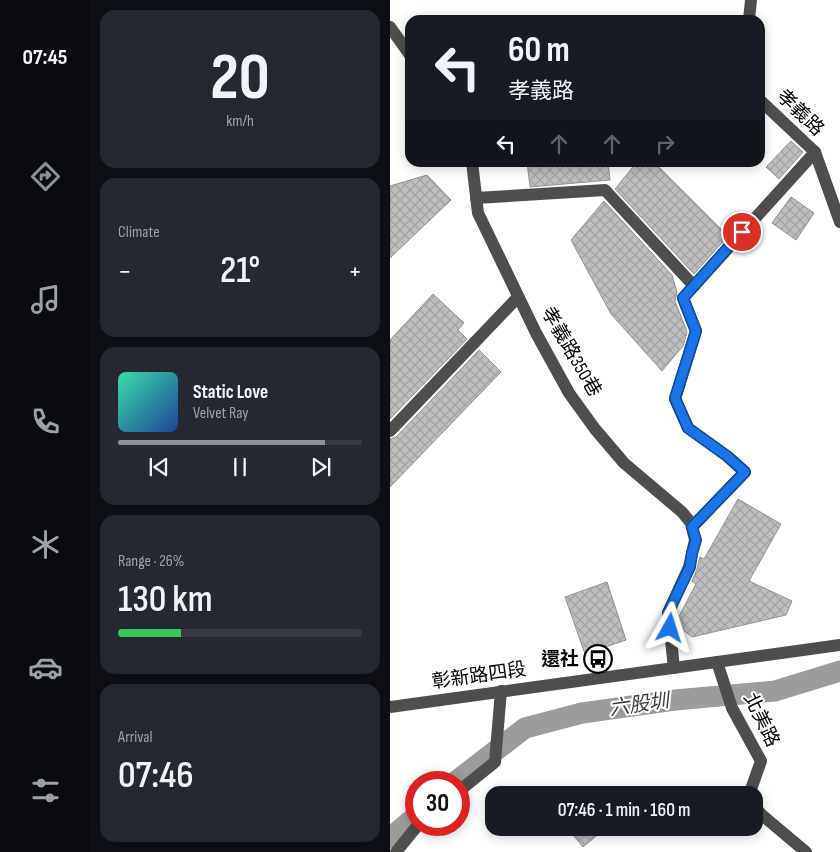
<!DOCTYPE html>
<meta charset="utf-8">
<style>
:root{--surface:#171b24;--page:#242831;--text:#f1f3f6;--muted:#9ea1a6;--line:#363941;--accent:#8c9099}
body{margin:0;font-family:"Sofia Sans Condensed","Noto Sans TC",sans-serif;background:var(--page);color:var(--text);height:100vh;display:flex;flex-direction:column;font-size:19px;white-space:nowrap}
*{box-sizing:border-box;margin:0}
p{font-size:16px;color:var(--muted)}
.icon{flex:none;width:28px;height:28px;fill:none;stroke:currentColor;stroke-width:2;stroke-linecap:round;stroke-linejoin:round}
.map{position:relative;flex:1;overflow:hidden}
.sheet{display:flex;flex-direction:column;gap:10px;padding:10px;background:#0d0f14;width:300px}
.sheet>*{flex:none}
.top-card{position:absolute;left:15px;top:15px;width:360px;height:152px;border-radius:15px;box-shadow:0 2px 12px #0003;background:#171b24;color:var(--text);overflow:hidden}
.speed{position:absolute;left:15px;top:771px;display:flex;gap:10px;font-size:25px;font-weight:700;text-align:center}
.speed>*{display:grid;place-content:center;width:65px;height:65px;border-radius:50%;background:var(--surface);box-shadow:0 2px 12px #0003;line-height:1}
.speed .limit{border:8px solid #d22;background:#fff;color:#111}
.pin{position:absolute;display:grid;place-items:center;width:42px;height:42px;color:#fff;margin:-21px;border:2px solid #fff;border-radius:50%;box-shadow:0 1px 5px #0007}
.me{position:absolute;width:55px;margin:-28px;rotate:6deg;stroke-linejoin:round;filter:drop-shadow(0 0 4px #0008)}
.turn{display:flex;align-items:center;gap:18px;height:105px;padding:0 20px;font-size:22px}
.turn .icon{width:65px;height:65px;stroke-width:2.5}
.turn b{display:block;font-size:35px;line-height:42px}
.lanes{display:flex;align-items:center;height:48px;padding:0 20px;background:#0003;justify-content:center;gap:25px;direction:ltr}
.lanes .off{opacity:.35}
.big{font-size:38px;font-weight:600;line-height:1.1}
.sheet .tile{flex:1;display:flex;flex-direction:column;justify-content:center;gap:8px;min-width:0;padding:0 18px;border-radius:15px;background:var(--page)}
.sheet .dial{align-items:center;gap:0}
.dial b{font-size:65px;line-height:1}
.song{display:flex;align-items:center;gap:15px}
.cover{width:60px;height:60px;border-radius:8px;background:linear-gradient(135deg,hsl(160 70% 55%),hsl(220 70% 35%))}
.played{height:5px;border-radius:2px;background:linear-gradient(90deg,var(--accent) 85%,var(--line) 85%)}
.keys{display:flex;justify-content:space-around;direction:ltr}
.heat{display:flex;justify-content:space-between;align-items:center;font-size:28px;direction:ltr}
.charge{height:8px;border-radius:4px;background:linear-gradient(90deg,#34c759 26%,var(--line) 0)}
.trip{position:absolute;left:95px;top:786px;width:278px;height:50px;border-radius:15px;background:var(--surface);box-shadow:0 2px 12px #0003;font-weight:600;line-height:50px;text-align:center}
main{display:flex;flex:1;min-height:0}
.tab-bar{display:flex;flex-direction:column;width:90px;justify-content:space-around;align-items:center;background:#090b0e;color:var(--muted)}
.tab-bar .icon{width:35px;height:35px}
.tab-bar .on{color:var(--accent)}
.tab-bar b{font-size:22px;color:var(--text)}
.map>svg:first-child{display:block}
</style>
<main>
<nav class="tab-bar">
<b>07:45</b>
<svg class="icon on" aria-label="directions" viewBox="0 0 24 24"><path d="M12 3l9 9-9 9-9-9zM9 14v-3h6M13 9l2 2-2 2"/></svg>
<svg class="icon" aria-label="music" viewBox="0 0 24 24"><path d="M9 18V5l10-2v13"/><circle cx="6" cy="18" r="3"/><circle cx="16" cy="16" r="3"/></svg>
<svg class="icon" aria-label="phone" viewBox="0 0 24 24"><path d="M5 4h4l2 5-3 2q2 4 5 5l2-3 5 2v4C11 20 4 13 5 4z"/></svg>
<svg class="icon" aria-label="climate" viewBox="0 0 24 24"><path d="M12 3v18M4 7l16 10M4 17L20 7"/></svg>
<svg class="icon" aria-label="car" viewBox="0 0 24 24"><path d="M5 17H2v-5l4-1 3-4h7l3 4 3 1v5h-3M9 17h6M6 11h13"/><circle cx="7" cy="17" r="2"/><circle cx="17" cy="17" r="2"/></svg>
<svg class="icon" aria-label="filters" viewBox="0 0 24 24"><path d="M4 7h16M4 17h16"/><circle cx="9" cy="7" r="2"/><circle cx="15" cy="17" r="2"/></svg>
</nav>
<section class="sheet">
<div class="tile dial"><b>20</b><p>km/h</p></div>
<div class="tile"><p>Climate</p>
<div class="heat"><a>−</a><b class="big">21°</b><a>+</a></div>
</div>
<div class="tile">
<div class="song"><i class="cover"></i><div><b>Static Love</b><p>Velvet Ray</p></div></div>
<div class="played"></div>
<div class="keys"><svg class="icon" aria-label="previous" viewBox="0 0 24 24"><path d="M18 5L8 12l10 7zM5 5v14"/></svg><svg class="icon" aria-label="pause" viewBox="0 0 24 24"><path d="M8 5v14M16 5v14"/></svg><svg class="icon" aria-label="next" viewBox="0 0 24 24"><path d="M6 5l10 7-10 7zM19 5v14"/></svg></div>
</div>
<div class="tile"><p>Range · 26%</p><b class="big">130 km</b><div class="charge"></div></div>
<div class="tile"><p>Arrival</p><b class="big">07:46</b></div>
</section>
<div class="map">
<svg width="450" height="852" viewBox="0 0 450 852">
<defs>
<pattern id="building-cross-hatch" width="8" height="8" patternUnits="userSpaceOnUse" patternTransform="scale(1.25)"><rect width="8" height="8" fill="#bebebe"/><path d="M0 0l8 8M0 8l8-8" fill="none" stroke="#a2a2a2"/></pattern>
</defs>
<rect width="100%" height="100%" fill="#fff"/>
<g fill="none" stroke-linecap="round" stroke-linejoin="round">
<!-- canal -->
<g stroke="#9c9c9c" stroke-width="21">
<path d="M 65,782 L 135,728 L 192,713 L 285,700 L 385,691 L 450,671"/>
<path d="M 0,838 L 26,816"/>
</g>
</g>
<!-- building -->
<g fill="url(#building-cross-hatch)" stroke="#929292">
<path d="M 401,141 L 413,152 L 389,179 L 376,167 Z"/>
<path d="M 137,162 L 218,162 L 220,180 L 140,187 Z"/>
<path d="M 247,162 L 264,162 L 338,236 L 304,274 L 225,189 Z"/>
<path d="M 37,175 L 61,200 L 0,258 L 0,186 Z"/>
<path d="M 401,197 L 424,213 L 406,240 L 382,223 Z"/>
<path d="M 214,201 L 282,275 L 287,292 L 285,301 L 297,332 L 293,346 L 272,371 L 221,314 L 181,240 Z"/>
<path d="M 43,294 L 74,323 L 68,330 L 77,339 L 0,419 L 0,340 Z"/>
<path d="M 89,350 L 111,372 L 0,487 L 0,439 L 6,437 Z"/>
<path d="M 348,499 L 391,524 L 359,581 L 402,601 L 396,615 L 302,637 L 288,626 L 287,620 L 306,584 L 302,581 L 307,569 L 310,557 L 314,559 Z"/>
<path d="M 217,582 L 236,640 L 195,654 L 175,597 Z"/>
<path d="M 177,828 L 216,828 L 193,847 Z"/>
</g>
<g fill="none" stroke-linecap="round" stroke-linejoin="round">
<!-- minor -->
<g stroke="#4e4e4e" stroke-width="12">
<path d="M 359,20 L 361,0"/>
<path d="M 0,27 L 20,55"/>
<path d="M 425,152 L 450,222"/>
<path d="M 82,162 L 88,213 L 146,333 L 179,393 L 205,429 L 234,463 L 292,512 L 301,523 L 305,540 L 299,567 L 278,613 L 284,668"/>
<path d="M 86,198 L 215,190 L 304,286"/>
<path d="M 0,431 L 128,297"/>
<path d="M 302,527 L 355,472 L 337,456 L 298,428 L 285,399 L 306,331 L 293,298 L 425,152 L 370,100"/>
<path d="M 327,662 L 342,708 L 371,761 L 359,795"/>
<path d="M 0,707 L 450,645"/>
<path d="M 69,791 L 105,762 L 111,691"/>
<path d="M 364,806 L 372,815 L 416,852"/>
<path d="M 6,852 L 28,825"/>
</g>
</g>
<g fill="none" stroke-linecap="round" stroke-linejoin="round">
<defs>
<path id="route" d="M 280,628 L 278,613 L 300,567 L 302,553 L 306,540 L 302,527 L 355,472 L 337,456 L 298,428 L 285,398 L 306,331 L 293,298 L 352,232"/>
</defs>
<!-- route casing -->
<use href="#route" stroke="#114b97" stroke-width="12"/>
<!-- route -->
<use href="#route" stroke="#1a73e8" stroke-width="9"/>
</g>
<!-- icons -->
<defs>
<symbol id="bus-ring" viewBox="-11 -11 22 22"><circle r="9.5" fill="#fff" stroke="#000" stroke-width="1.5"/><path d="M-5-6H5V4H4V6H2V4H-2V6H-4V4H-5ZM-3.5-4V0h7V-4ZM-3.5 1.2v1.5H-2V1.2ZM2 1.2v1.5H3.5V1.2Z" fill="#000"/></symbol>
</defs>
<g fill-rule="evenodd">
<use href="#bus-ring" x="192" y="643" width="32" height="32"/>
</g>
<g text-anchor="middle" dominant-baseline="central" stroke-width="4" stroke-linejoin="round" paint-order="stroke">
<!-- street labels -->
<g font-size="19" fill="#000" stroke="#fff">
<text transform="translate(410 113) rotate(44)">孝義路</text>
<text transform="translate(181 352) rotate(60)">孝義路350巷</text>
<text transform="translate(89 676) rotate(-8)">彰新路四段</text>
<text transform="translate(371 720) rotate(64)">北美路</text>
</g>
<!-- poi labels -->
<g font-size="19" font-weight="bold" fill="#000" stroke="#fff" text-anchor="end">
<text x="189" y="659">還社</text>
</g>
<!-- water labels -->
<g font-size="20" font-style="italic" fill="#3d3d3d" stroke="#fff">
<text transform="translate(249 705) rotate(-8)">六股圳</text>
</g>
</g>
</svg>
<div class="speed"><div class="limit">30</div></div>
<div class="pin" style="left:352px;top:232px;background:#d93025"><svg class="icon" aria-label="arrive" viewBox="0 0 24 24"><path d="M6 21V4h12l-3 4 3 4H6"/></svg></div>
<svg class="me" style="left:280px;top:628px" viewBox="-20 -20 40 40"><path d="M0-17L14 15 0 8-14 15z" fill="#1a73e8" stroke="#fff" stroke-width="4"/></svg>
<div class="trip">07:46 · 1 min · 160 m</div>
<div class="top-card">
<div class="turn"><svg class="icon" aria-label="left" viewBox="0 0 24 24"><path d="M17 20v-9H6M10 6l-5 5 5 5"/></svg><div><b>60 m</b>孝義路</div></div>
<div class="lanes"><svg class="icon" aria-label="left" viewBox="0 0 24 24"><path d="M17 20v-9H6M10 6l-5 5 5 5"/></svg><svg class="icon off" aria-label="ahead" viewBox="0 0 24 24"><path d="M12 20V5M6 11l6-6 6 6"/></svg><svg class="icon off" aria-label="ahead" viewBox="0 0 24 24"><path d="M12 20V5M6 11l6-6 6 6"/></svg><svg class="icon off" aria-label="right" viewBox="0 0 24 24"><path d="M7 20v-9h11M14 6l5 5-5 5"/></svg></div>
</div>
</div>
</main>
